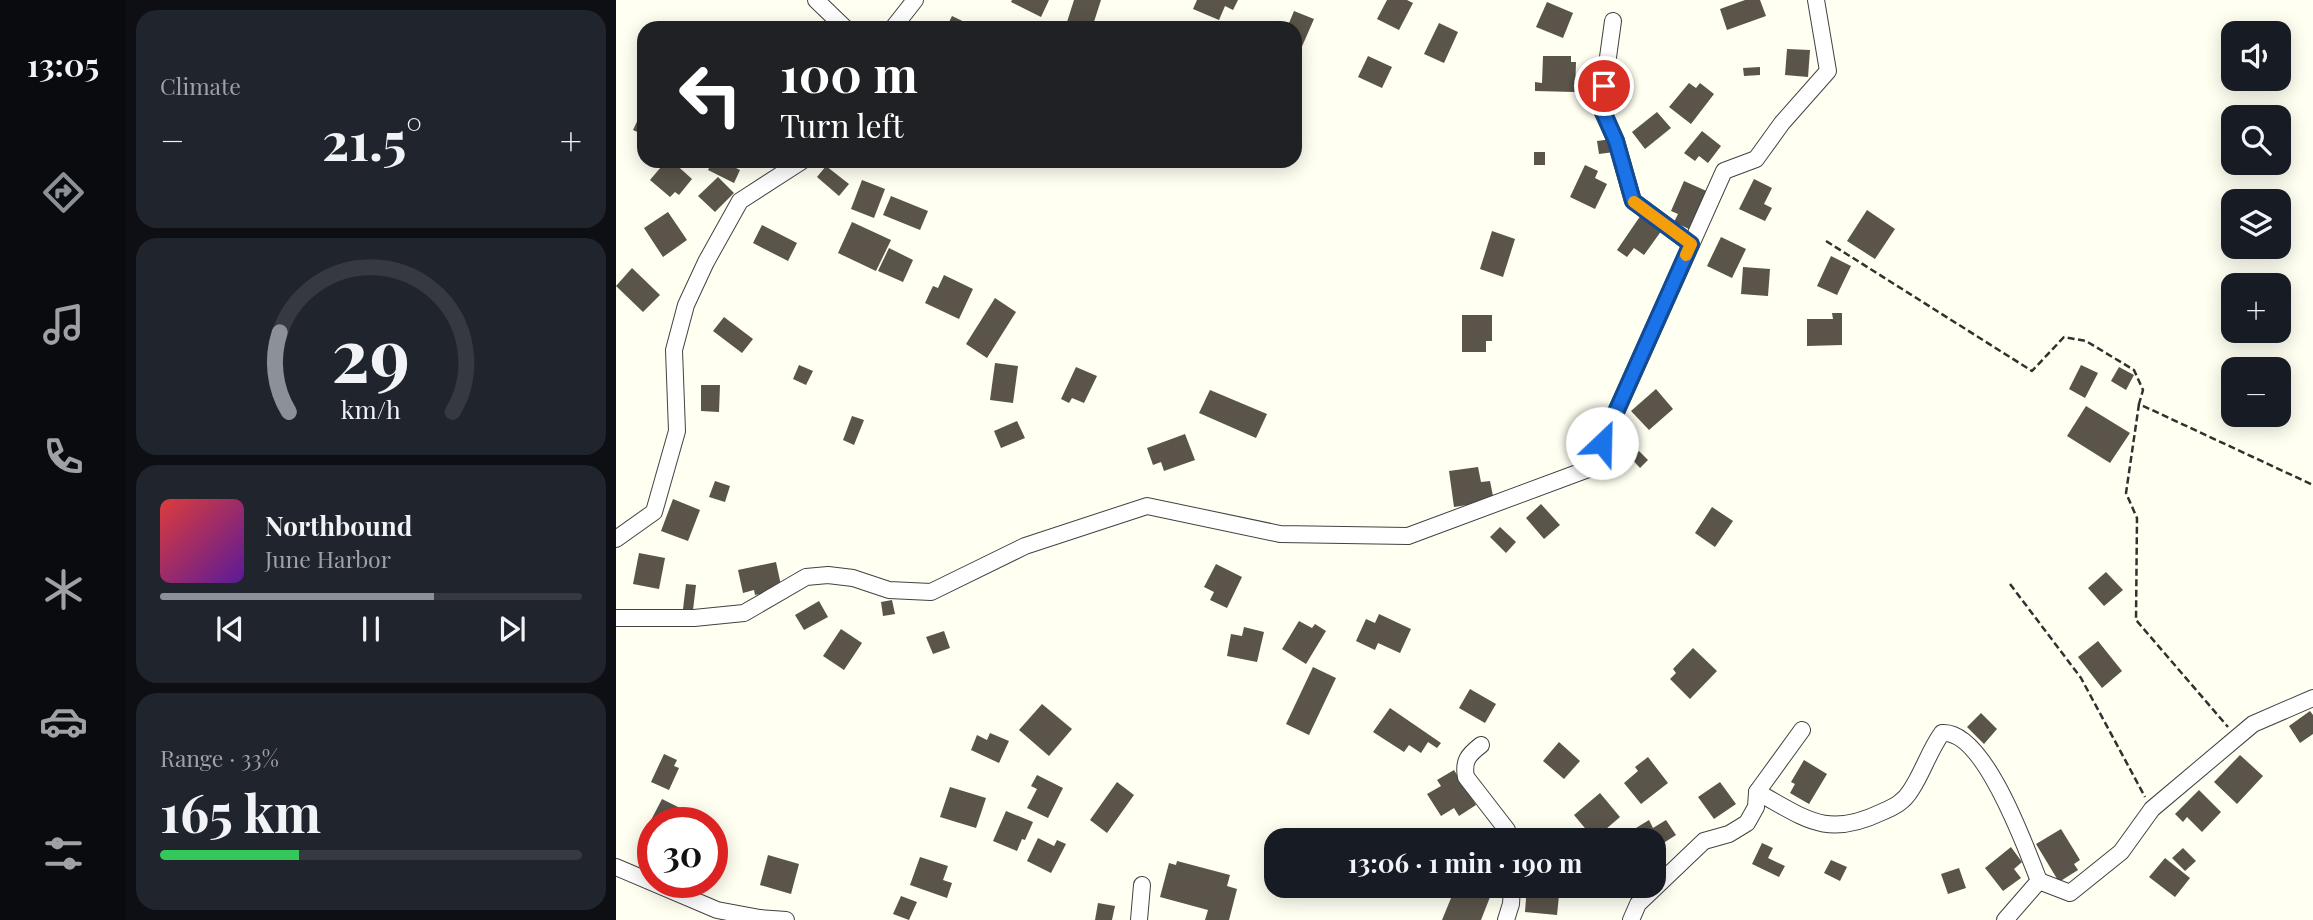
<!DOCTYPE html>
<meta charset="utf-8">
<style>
:root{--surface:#171b24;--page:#20242c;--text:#f1f3f6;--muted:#9ea1a6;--line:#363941;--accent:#8c9099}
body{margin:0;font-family:"Playfair Display",serif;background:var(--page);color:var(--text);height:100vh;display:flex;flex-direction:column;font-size:26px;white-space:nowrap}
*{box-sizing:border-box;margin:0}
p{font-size:23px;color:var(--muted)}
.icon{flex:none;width:38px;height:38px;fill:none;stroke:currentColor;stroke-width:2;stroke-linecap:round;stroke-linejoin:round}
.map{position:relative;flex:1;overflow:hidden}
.drawer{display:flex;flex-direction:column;gap:10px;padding:10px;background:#0d0f14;width:490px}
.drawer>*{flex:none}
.hud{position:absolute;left:21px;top:21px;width:665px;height:147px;border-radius:21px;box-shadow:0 4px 18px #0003;background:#202124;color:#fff;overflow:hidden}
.buttons{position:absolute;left:1605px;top:21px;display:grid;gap:14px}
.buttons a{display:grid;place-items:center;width:70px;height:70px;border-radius:14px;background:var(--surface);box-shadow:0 4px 18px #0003;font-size:35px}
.speed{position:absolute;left:21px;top:807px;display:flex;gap:14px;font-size:35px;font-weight:700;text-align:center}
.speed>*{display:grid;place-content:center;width:91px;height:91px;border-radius:50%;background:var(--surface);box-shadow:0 4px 18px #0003;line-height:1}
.speed .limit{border:10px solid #d22;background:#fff;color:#111}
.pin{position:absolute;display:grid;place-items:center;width:60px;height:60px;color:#fff;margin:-30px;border:4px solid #fff;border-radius:50%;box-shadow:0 2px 7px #0007}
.me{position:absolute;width:77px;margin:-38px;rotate:24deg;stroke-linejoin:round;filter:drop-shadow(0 0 5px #0008)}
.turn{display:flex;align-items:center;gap:24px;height:147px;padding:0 28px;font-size:32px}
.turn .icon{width:91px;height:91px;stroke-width:2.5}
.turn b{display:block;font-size:49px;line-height:60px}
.big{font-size:52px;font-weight:700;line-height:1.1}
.drawer .widget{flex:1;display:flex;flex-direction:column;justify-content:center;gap:10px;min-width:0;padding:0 24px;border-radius:21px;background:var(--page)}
.drawer .dial{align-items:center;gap:0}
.dial svg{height:182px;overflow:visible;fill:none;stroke:var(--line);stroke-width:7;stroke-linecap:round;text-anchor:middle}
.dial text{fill:var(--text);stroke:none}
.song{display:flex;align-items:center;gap:21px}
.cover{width:84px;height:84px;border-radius:10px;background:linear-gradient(135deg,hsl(0 70% 55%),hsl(270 70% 35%))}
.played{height:7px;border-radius:4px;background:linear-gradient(90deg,var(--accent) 65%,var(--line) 65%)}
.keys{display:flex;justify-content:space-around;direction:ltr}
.heat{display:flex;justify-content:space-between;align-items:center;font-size:38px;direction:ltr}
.charge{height:10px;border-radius:5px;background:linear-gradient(90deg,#34c759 33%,var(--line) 0)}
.trip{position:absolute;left:648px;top:828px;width:402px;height:70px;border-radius:21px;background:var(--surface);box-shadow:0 4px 18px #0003;font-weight:700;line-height:70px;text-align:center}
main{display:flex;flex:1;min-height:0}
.dock{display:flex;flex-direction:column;width:126px;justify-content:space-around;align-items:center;background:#090b0e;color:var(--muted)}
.dock .icon{width:49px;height:49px}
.dock .current{color:var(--accent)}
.dock b{font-size:32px;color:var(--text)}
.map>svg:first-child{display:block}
</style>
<main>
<nav class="dock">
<b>13:05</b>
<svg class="icon current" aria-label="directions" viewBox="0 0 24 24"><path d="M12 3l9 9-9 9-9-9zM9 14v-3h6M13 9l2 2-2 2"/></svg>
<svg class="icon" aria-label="music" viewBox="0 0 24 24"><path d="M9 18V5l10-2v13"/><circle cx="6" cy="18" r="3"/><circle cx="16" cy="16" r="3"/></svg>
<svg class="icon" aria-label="phone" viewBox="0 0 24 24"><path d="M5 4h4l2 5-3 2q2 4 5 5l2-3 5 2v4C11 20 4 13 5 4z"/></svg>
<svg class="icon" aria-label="climate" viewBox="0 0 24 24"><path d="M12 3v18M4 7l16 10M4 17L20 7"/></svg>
<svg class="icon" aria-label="car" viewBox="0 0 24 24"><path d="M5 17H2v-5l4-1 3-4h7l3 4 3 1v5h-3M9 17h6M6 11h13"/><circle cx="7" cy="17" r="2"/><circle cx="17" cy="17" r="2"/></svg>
<svg class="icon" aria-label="filters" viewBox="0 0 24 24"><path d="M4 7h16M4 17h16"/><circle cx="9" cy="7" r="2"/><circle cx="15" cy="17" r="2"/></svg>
</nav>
<section class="drawer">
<div class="widget"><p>Climate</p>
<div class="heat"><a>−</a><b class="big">21.5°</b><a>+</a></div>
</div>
<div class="widget dial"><svg viewBox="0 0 100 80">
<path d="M14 69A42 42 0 1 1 86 69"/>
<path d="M14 69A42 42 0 0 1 10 34" stroke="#8c9099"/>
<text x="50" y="56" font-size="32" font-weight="700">29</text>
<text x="50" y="72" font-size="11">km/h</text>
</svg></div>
<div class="widget">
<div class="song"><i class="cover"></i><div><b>Northbound</b><p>June Harbor</p></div></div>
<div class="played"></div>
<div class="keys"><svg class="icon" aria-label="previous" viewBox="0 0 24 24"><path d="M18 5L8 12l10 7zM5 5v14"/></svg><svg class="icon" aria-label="pause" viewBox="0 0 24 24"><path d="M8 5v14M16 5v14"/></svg><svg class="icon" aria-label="next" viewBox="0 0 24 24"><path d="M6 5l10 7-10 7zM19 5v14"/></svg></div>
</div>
<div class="widget"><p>Range · 33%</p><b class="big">165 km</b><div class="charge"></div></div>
</section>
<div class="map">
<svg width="1697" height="920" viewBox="0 0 1697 920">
<rect width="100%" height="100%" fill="#fffff2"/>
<!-- building -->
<g fill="#5a544a">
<path d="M 396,0 L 433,0 L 425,17 L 395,2 Z"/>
<path d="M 458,0 L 485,0 L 476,28 L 468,28 L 451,22 Z"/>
<path d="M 581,0 L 622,0 L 617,10 L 609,6 L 603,20 L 577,9 Z"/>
<path d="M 771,0 L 791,0 L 797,3 L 783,30 L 761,19 Z"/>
<path d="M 1129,0 L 1144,0 L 1150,16 L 1111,30 L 1104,9 Z"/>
<path d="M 931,2 L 957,13 L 947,38 L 920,27 Z"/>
<path d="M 678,11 L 698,19 L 684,51 L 679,49 L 679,28 L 671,28 Z"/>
<path d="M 336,16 L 361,28 L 330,28 Z"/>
<path d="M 823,23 L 842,32 L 828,63 L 808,54 Z"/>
<path d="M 1171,49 L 1194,50 L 1192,77 L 1169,75 Z"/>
<path d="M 752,56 L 776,67 L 766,88 L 742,77 Z"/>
<path d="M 927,56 L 955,56 L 955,62 L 960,62 L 959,92 L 919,91 L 919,82 L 926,83 Z"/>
<path d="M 1144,67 L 1144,75 L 1128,76 L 1127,68 Z"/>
<path d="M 1073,83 L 1080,88 L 1084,83 L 1098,94 L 1075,124 L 1053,107 Z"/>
<path d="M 28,107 L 28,135 L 17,130 Z"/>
<path d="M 1041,112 L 1055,128 L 1029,149 L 1016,132 Z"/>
<path d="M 1086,131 L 1105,146 L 1092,163 L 1083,156 L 1079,161 L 1068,153 Z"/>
<path d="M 996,139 L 998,152 L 983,154 L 981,141 Z"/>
<rect x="918" y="152" width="11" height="13"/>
<path d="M 50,161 L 56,161 L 76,179 L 63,195 L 59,192 L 54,197 L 34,180 Z"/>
<path d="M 97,161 L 121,161 L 118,167 L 124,170 L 118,183 L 92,170 Z"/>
<path d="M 969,165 L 982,171 L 979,178 L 991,184 L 979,209 L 954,197 Z"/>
<path d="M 210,166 L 233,184 L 223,196 L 201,177 Z"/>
<path d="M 102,177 L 118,193 L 99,212 L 82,196 Z"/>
<path d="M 1138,179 L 1156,188 L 1148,204 L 1156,208 L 1149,221 L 1123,209 Z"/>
<path d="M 246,180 L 269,189 L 258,218 L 235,209 Z"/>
<path d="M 1068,181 L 1095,193 L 1077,231 L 1058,222 L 1062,214 L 1055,211 Z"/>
<path d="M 275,196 L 312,211 L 304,230 L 267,215 Z"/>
<path d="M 1251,210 L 1279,229 L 1259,259 L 1231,241 Z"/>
<path d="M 52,212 L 71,240 L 47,257 L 28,228 Z"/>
<path d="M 1025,215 L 1046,230 L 1028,255 L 1018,248 L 1011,257 L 1001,250 Z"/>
<path d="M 236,222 L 275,240 L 260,271 L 222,253 Z"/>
<path d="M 146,225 L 181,243 L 172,261 L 137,243 Z"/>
<path d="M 876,231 L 899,239 L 887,277 L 864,269 Z"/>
<path d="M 1105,237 L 1130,249 L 1116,278 L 1091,266 Z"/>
<path d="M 273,248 L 297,260 L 287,282 L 262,271 Z"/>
<path d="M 1215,256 L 1235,266 L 1221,295 L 1201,286 Z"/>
<path d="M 1127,267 L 1154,269 L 1152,296 L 1125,294 Z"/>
<path d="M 16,268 L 44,295 L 27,312 L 0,286 Z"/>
<path d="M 328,275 L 357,289 L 343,319 L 309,303 L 317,286 L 322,288 Z"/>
<path d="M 379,298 L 400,312 L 371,358 L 350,344 Z"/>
<path d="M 1216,313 L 1226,313 L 1226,345 L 1191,346 L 1191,319 L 1217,319 Z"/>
<path d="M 846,315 L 876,315 L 876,341 L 870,341 L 870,352 L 846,352 Z"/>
<path d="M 108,317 L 137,339 L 126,353 L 97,331 Z"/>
<path d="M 379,363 L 402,366 L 397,403 L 374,400 Z"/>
<path d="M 183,365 L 197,371 L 190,385 L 177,379 Z"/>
<path d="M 1465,365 L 1482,373 L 1469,398 L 1453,389 Z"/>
<path d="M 460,367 L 481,376 L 468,403 L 456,398 L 453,403 L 445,399 Z"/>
<path d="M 1503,367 L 1518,375 L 1510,390 L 1495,381 Z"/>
<path d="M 85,385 L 104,385 L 103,412 L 85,411 Z"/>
<path d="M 1040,389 L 1057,409 L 1033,430 L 1015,411 Z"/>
<path d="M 594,390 L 651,414 L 640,438 L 583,413 Z"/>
<path d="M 1470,406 L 1514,433 L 1494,463 L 1451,436 Z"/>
<path d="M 236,416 L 248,420 L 238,445 L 227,440 Z"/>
<path d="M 401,421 L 409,438 L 385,448 L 378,431 Z"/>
<path d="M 569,434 L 579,460 L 548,471 L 545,462 L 537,465 L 531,448 Z"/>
<path d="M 1023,451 L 1032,460 L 1024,468 L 1015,458 Z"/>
<path d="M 862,467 L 865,482 L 874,481 L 878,501 L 838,507 L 833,471 Z"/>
<path d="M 99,481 L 114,486 L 109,502 L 93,497 Z"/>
<path d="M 57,499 L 84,510 L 72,541 L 45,531 Z"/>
<path d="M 925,504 L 944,525 L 928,539 L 910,518 Z"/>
<path d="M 1096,507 L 1117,521 L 1099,547 L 1079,533 Z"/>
<path d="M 884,527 L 900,542 L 890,553 L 874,537 Z"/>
<path d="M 23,553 L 49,558 L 43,589 L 17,584 Z"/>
<path d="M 160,562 L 166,590 L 139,595 L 138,590 L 127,593 L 122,570 Z"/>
<path d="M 600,564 L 626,577 L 611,608 L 594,600 L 598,592 L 588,587 Z"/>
<path d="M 1490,572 L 1507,590 L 1488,606 L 1472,588 Z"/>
<path d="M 70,584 L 80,585 L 77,610 L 67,609 Z"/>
<path d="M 276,600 L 279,614 L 267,616 L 265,602 Z"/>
<path d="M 203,601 L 212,617 L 188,630 L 179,615 Z"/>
<path d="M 763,614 L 795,629 L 784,653 L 762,643 L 759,650 L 740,641 L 750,619 L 759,623 Z"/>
<path d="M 683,621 L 696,628 L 699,624 L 710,631 L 690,664 L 666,649 Z"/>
<path d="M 628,627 L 648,632 L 641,662 L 611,656 L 615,634 L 626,636 Z"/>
<path d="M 225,629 L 246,643 L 228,670 L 207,656 Z"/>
<path d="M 328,631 L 334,648 L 317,654 L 310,637 Z"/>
<path d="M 1482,641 L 1506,671 L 1486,688 L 1462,657 Z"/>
<path d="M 1077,648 L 1101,671 L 1074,699 L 1054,679 L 1060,673 L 1057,669 Z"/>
<path d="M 697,667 L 720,678 L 693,735 L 670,724 Z"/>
<path d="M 854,689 L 880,704 L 869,723 L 843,708 Z"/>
<path d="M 426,704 L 456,729 L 433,756 L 403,730 Z"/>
<path d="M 774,708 L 825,743 L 821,748 L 812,742 L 805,753 L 793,745 L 788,752 L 757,732 Z"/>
<path d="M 1694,711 L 1697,715 L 1697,734 L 1684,743 L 1673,726 Z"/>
<path d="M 1365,713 L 1381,729 L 1368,744 L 1351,727 Z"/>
<path d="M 374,733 L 393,741 L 383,763 L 355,750 L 361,735 L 371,740 Z"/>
<path d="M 943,742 L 964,761 L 948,779 L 927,761 Z"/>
<path d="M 48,754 L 61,760 L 58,766 L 63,768 L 53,790 L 35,782 Z"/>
<path d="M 1624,755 L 1647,776 L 1621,804 L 1598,782 Z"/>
<path d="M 1032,757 L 1052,783 L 1025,804 L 1008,783 L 1022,771 L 1019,767 Z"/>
<path d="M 1188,760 L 1211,774 L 1193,804 L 1174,793 L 1179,784 L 1175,782 Z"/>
<path d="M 838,770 L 860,805 L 843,816 L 838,808 L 825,816 L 811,794 L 825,786 L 821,780 Z"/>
<path d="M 421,775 L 447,788 L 432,818 L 411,808 L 421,789 L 415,786 Z"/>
<path d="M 501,782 L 518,795 L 491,833 L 474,820 Z"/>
<path d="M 1104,782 L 1120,804 L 1098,819 L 1082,797 Z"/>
<path d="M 334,787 L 370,798 L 360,828 L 324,817 Z"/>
<path d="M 1583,790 L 1605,812 L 1586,832 L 1571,817 L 1567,822 L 1559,814 Z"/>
<path d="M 984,793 L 1004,817 L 983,835 L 977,829 L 973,833 L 958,815 Z"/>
<path d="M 46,799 L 72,812 L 67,822 L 34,822 Z"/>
<path d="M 390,811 L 417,822 L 409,840 L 406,839 L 401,851 L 377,841 Z"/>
<path d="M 1033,820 L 1037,828 L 1050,820 L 1060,835 L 1038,849 L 1038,840 L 1028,840 L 1020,828 Z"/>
<path d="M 1445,829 L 1464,860 L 1458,864 L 1462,870 L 1443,882 L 1420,844 Z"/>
<path d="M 422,838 L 438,846 L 441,840 L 450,844 L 435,873 L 411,861 Z"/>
<path d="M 1146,843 L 1157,848 L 1152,858 L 1169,866 L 1163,877 L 1136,864 Z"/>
<path d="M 37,844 L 37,871 L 27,867 Z"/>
<path d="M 1395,847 L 1406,862 L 1398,869 L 1405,878 L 1387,891 L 1369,868 Z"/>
<path d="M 1567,848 L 1580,861 L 1569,871 L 1556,858 Z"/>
<path d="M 152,855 L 183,864 L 175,894 L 144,885 Z"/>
<path d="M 304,857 L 332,866 L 327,880 L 336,883 L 331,898 L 294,885 Z"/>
<path d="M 1549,858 L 1574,878 L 1559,897 L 1533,877 Z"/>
<path d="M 1215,860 L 1231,867 L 1224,881 L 1208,873 Z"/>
<path d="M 561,861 L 614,875 L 611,886 L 621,889 L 613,920 L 589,920 L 592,910 L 544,897 L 553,863 L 560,865 Z"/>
<path d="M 1343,868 L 1350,888 L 1332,894 L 1325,874 Z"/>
<path d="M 840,886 L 859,886 L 876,892 L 865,920 L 826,920 Z"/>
<path d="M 911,886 L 944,886 L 941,915 L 909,912 Z"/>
<path d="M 285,896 L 301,902 L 293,920 L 277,914 Z"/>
<path d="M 482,903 L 499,906 L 496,920 L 479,920 Z"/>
</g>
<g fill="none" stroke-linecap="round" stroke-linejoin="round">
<defs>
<g id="minor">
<path d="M 200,0 L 229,28"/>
<path d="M 997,21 L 985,108 L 1000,141 L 1017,201 L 1075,244"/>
<path d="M 277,28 L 299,0"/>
<path d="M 0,539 L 38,512 L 61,431 L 58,350 L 70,305 L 90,262 L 124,201 L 186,161"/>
<path d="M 0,618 L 78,618 L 128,613 L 190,577 L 212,575 L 237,578 L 273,590 L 315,592 L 409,546 L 531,506 L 664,534 L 792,536 L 975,468 L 1108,171 L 1140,159 L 1166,123 L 1212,71 L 1200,0"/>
<path d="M 865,745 C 852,755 847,761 850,777 L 891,830 L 893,840"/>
<path d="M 1141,792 C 1189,818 1210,839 1266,812 C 1278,807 1288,802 1295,790 C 1307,772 1313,751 1326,733 C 1368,729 1410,848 1423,881"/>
<path d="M 0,867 L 101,910 L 144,918 L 170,920"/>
<path d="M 523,920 L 526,885"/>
<path d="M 890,920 L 895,904 L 896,886"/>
<path d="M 1015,920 L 1022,904 L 1088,841 L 1113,834 L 1131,823 L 1140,807 L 1141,792 L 1186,730"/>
<path d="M 1389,920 L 1423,881 L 1454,893 L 1505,852 L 1536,809 L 1637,724 L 1697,698"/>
</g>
</defs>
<!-- minor casing -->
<use href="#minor" stroke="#424242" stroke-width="18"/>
<!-- path -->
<g stroke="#313131" stroke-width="2.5" stroke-dasharray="7 3.5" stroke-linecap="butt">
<path d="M 1210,241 L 1416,371 L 1448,337 L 1470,341 L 1518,370 L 1527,390 L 1523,404 L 1697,485"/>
<path d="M 1523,404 L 1510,493 L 1521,518 L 1520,620 L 1612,727"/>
<path d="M 1394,584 L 1465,678 L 1529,797"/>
</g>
<!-- minor -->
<use href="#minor" stroke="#fff" stroke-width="16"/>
</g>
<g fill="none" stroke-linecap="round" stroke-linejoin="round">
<defs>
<path id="route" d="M 986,443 L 1075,244 L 1017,201 L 1000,141 L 985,107 L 988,86"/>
</defs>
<!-- route casing -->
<use href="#route" stroke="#114b97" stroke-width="18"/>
<!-- route -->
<use href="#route" stroke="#1a73e8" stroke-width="12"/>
<!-- slow -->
<path stroke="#f59e0b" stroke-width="12" d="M 1018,202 L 1075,244 L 1070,255"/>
</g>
</svg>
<div class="buttons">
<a><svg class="icon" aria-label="sound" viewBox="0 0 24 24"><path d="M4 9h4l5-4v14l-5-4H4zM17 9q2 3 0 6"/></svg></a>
<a><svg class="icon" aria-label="search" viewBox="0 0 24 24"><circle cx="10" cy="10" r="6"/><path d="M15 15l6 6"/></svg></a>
<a><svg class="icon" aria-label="layers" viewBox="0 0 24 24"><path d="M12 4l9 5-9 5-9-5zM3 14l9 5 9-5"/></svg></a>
<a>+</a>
<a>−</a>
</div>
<div class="speed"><div class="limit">30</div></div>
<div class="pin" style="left:988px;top:86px;background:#d93025"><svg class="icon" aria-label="arrive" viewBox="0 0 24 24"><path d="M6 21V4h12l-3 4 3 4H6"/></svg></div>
<svg class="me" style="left:986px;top:443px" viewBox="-20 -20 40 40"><circle r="19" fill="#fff"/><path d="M0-13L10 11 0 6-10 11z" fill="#1a73e8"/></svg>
<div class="trip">13:06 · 1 min · 190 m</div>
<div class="hud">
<div class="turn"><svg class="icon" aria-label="left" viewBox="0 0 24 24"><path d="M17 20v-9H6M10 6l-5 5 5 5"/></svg><div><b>100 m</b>Turn left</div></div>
</div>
</div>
</main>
